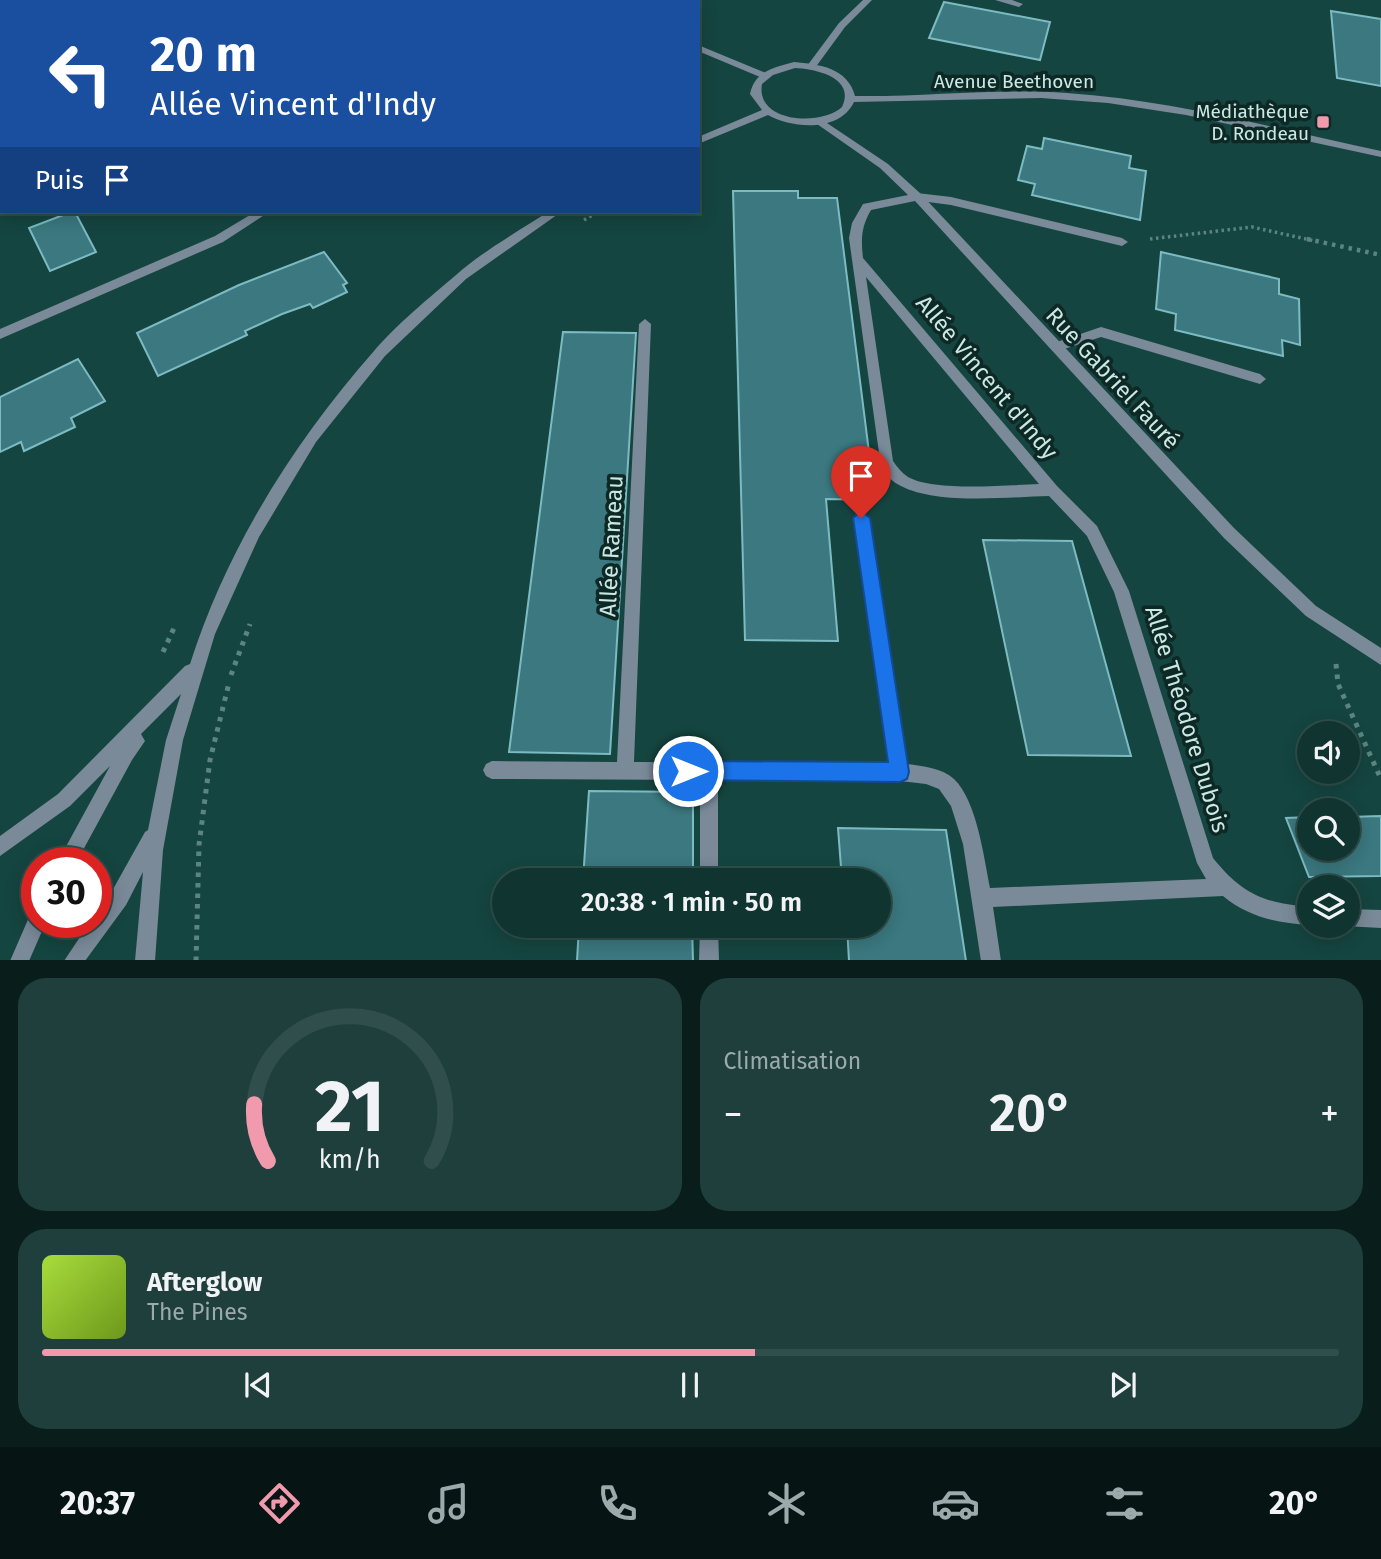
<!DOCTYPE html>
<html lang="fr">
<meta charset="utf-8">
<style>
:root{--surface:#103430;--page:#1e3f3c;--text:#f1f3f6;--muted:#9caaab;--line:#304f4c;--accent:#f29aad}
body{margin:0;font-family:"Fira Sans",sans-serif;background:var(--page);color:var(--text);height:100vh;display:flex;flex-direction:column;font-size:26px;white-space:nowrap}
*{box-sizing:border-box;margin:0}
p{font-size:23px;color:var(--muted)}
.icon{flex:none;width:38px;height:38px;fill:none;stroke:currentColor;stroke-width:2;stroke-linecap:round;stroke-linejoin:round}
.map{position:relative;height:960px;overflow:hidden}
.details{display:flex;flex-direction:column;gap:18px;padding:18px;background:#091d1a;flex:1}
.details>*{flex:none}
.top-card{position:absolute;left:0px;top:0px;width:700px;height:214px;box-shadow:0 4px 18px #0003,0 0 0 2px var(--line);background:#1a4fa0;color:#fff;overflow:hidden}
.fabs{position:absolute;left:1297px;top:721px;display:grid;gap:14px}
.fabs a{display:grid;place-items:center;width:63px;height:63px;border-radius:50%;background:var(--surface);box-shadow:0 4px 18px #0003,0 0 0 2px var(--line);font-size:35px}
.speed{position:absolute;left:21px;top:847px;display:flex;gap:14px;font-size:35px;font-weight:700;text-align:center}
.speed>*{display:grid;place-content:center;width:91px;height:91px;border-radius:50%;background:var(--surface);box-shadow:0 4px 18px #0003,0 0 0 2px var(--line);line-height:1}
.speed .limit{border:10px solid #d22;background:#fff;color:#111}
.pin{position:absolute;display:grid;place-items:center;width:60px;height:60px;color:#fff;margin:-72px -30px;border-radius:50% 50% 50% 0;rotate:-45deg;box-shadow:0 0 7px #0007}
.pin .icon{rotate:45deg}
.me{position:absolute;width:77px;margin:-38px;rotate:90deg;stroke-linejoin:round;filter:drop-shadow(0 0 5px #0008)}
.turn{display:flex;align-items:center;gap:24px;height:147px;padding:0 35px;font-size:32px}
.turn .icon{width:91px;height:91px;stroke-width:2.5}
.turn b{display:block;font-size:49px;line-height:60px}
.then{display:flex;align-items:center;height:66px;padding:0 35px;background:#0003;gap:14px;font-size:26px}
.big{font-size:52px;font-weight:600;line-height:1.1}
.details .tile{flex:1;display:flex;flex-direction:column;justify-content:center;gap:10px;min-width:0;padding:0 24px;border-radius:28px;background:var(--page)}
.details .dial{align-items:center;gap:0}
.dial svg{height:182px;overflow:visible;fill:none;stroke:var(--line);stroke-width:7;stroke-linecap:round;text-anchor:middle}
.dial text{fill:var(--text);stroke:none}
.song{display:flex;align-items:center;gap:21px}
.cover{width:84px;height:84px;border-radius:10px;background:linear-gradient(135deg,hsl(80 70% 55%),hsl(80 70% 35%))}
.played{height:7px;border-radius:4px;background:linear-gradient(90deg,var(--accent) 55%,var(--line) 55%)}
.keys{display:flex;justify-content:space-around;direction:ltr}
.heat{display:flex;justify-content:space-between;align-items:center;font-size:38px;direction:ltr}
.details .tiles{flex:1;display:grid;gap:18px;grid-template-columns:1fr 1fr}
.tile:last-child{grid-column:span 2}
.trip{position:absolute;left:492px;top:868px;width:399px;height:70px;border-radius:35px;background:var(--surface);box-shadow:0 4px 18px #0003,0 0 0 2px var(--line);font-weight:600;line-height:70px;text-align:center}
.tabs{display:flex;height:112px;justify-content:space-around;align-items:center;background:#061513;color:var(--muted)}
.tabs .icon{width:49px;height:49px}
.tabs .selected{color:var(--accent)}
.tabs b{font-size:32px;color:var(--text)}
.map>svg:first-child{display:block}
</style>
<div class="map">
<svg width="1381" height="961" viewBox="0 0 1381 961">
<rect width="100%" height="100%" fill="#154540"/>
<!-- building -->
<g fill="#3b787f" stroke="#7dbbc3" stroke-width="2">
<path d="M 944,2 L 1050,22 L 1040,60 L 929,38 Z"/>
<path d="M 1331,11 L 1381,19 L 1381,86 L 1337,78 Z"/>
<path d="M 1044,138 L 1131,156 L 1129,168 L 1146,171 L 1140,220 L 1032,195 L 1035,184 L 1018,180 L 1027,146 L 1042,149 Z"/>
<path d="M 733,191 L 798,191 L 798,198 L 837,198 L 875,500 L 826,499 L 838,641 L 745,640 Z"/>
<path d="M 71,212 L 75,212 L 96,252 L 50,271 L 29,228 Z"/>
<path d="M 324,252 L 347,283 L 343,285 L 347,292 L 313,308 L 310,304 L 282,314 L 245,331 L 247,335 L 158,376 L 137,333 L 239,285 Z"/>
<path d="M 1161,252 L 1279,279 L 1279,294 L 1299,299 L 1300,345 L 1282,340 L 1283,356 L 1175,330 L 1176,314 L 1156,309 Z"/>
<path d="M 563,332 L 636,333 L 610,754 L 509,752 Z"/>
<path d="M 78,359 L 105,401 L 71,418 L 75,427 L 24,451 L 21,442 L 0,452 L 0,397 Z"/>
<path d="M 983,540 L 1072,541 L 1131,756 L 1028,755 Z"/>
<path d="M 589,791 L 693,792 L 693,880 L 583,880 Z"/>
<path d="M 1381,816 L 1381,876 L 1309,877 L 1286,818 L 1309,817 L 1309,849 L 1348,849 L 1348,817 Z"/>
<path d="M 838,828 L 946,830 L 966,961 L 849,961 L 847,926 L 878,926 L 878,880 L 842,880 Z"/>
<path d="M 579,926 L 692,926 L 693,961 L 577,961 Z"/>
</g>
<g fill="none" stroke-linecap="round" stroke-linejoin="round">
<!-- path-far2 -->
<g stroke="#5c8580" stroke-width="3.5" stroke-dasharray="2.5 3.5" stroke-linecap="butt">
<path d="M 584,220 L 598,212"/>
<path d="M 1150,239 L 1252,227 L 1315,241"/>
</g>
<!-- path-far1 -->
<path stroke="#5c8580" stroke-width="4.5" stroke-dasharray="3.5 5" stroke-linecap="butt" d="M 1307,239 L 1381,255"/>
<!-- path -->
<g stroke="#5c8580" stroke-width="5" stroke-dasharray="4.5 6" stroke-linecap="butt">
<path d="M 163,652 L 174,628"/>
<path d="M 1336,664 L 1338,684 L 1381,779"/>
<path d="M 231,675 L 250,624"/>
<path d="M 196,961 L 199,845 L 210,760 L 229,683"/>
</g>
<!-- service -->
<g fill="#7a8a99" fill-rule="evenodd">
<path d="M 995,0 L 1012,0 L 1023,4 L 1019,7 Z"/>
<path d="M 917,193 L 951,197 L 1122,238 L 1128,242 L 1122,246 L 951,205 L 913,200 L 912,197 Z"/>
<path d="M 1101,327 L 1260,374 L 1266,379 L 1260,384 L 1101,337 L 1055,352 L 1049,347 L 1051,344 Z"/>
</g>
<!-- minor -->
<g fill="#7a8a99" fill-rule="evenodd">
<path d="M 270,0 L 278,0 L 279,2 L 271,2 Z"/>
<path d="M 863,0 L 872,0 L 845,27 L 815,68 L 809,68 L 807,66 L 839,23 Z"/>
<path d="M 698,45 L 766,73 L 768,75 L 760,77 L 698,51 Z"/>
<rect x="0" y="91" width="2" height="6"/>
<path d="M 821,119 L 888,164 L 921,194 L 1234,528 L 1316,606 L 1381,648 L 1381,665 L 1306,616 L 1224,538 L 915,201 L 871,210 C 861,227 861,239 863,258 L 1057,486 L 1097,526 L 1129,591 L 1213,858 C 1242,894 1264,903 1309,907 L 1309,925 C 1277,923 1248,917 1223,896 L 993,907 L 1001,961 L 981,961 L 963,844 L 951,806 L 939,789 L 926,784 L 900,781 L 718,780 L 718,880 L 700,880 L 700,780 L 492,779 L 486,776 L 483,770 L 486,764 L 492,761 L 617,762 L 639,324 L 645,319 L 651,324 L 634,762 L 890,763 L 854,518 L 856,514 L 861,512 L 866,514 L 868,518 L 907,764 C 923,766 942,768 954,779 C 977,801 984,858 990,888 L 1206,879 L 1197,863 L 1114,592 L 1087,536 L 1049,496 C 1008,497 937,505 901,486 C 892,482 886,475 881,467 L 849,238 L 852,223 L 863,204 L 908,195 L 880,168 L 817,124 L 817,120 ZM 866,277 L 1039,484 C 1006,485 935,492 908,477 C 902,473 897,467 893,461 Z"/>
<path d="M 255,212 L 269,212 L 223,242 L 0,339 L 0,329 L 215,236 Z"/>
<path d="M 1348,909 L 1381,910 L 1381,928 L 1344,926 L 1348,926 Z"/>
<path d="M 700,926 L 718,926 L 719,961 L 699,961 Z"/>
</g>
<!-- tertiary -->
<g fill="#7a8a99" fill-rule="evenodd">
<path d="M 794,62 C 819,64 848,68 855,96 C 925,97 996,88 1067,93 C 1173,100 1277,129 1381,151 L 1381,157 L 1186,115 L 1108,103 L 1041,98 L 854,102 C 840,132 793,129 768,115 L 698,144 L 698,137 L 762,110 L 750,94 C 755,71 773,68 794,62 ZM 795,68 C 815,69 856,77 842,107 C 820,127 755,122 762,84 L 773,75 Z"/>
<path d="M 548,212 L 561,212 L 466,279 L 385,356 L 316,442 L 259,537 L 215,634 L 183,740 L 163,850 L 155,961 L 135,961 L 143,872 L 126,905 L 85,961 L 64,961 L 90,922 L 96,922 L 96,913 L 112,891 L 145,832 L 148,830 L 166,740 L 181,694 L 141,734 L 145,741 L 132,760 L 76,863 L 57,863 L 110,766 L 70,806 L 0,856 L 0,836 L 58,794 L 185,666 L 190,664 C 227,548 294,442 374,351 C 396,325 430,297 456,275 C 483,251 517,232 548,212 Z"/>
<path d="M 37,913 L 37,922 L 46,922 L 29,961 L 10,961 L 30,915 Z"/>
</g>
</g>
<!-- route -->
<path fill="#1a73e8" stroke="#114b97" stroke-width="2" d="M 861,511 L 870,518 L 909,772 L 907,779 L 900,782 L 688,780 L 681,777 L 678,771 L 681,764 L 688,761 L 888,762 L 853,518 Z"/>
<!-- markers -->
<rect fill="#f29aad" stroke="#0e2825" stroke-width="2.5" x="1316" y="115" width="14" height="14" rx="3.5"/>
<g text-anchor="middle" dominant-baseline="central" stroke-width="7" stroke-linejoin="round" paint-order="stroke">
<!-- far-street labels -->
<g font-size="19" fill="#cbe9e4" stroke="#0e2825">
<text x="1014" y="81">Avenue Beethoven</text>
</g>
<!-- far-poi labels -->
<g font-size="19" fill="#cbe9e4" stroke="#0e2825" text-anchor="end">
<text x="1309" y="111">Médiathèque<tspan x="1309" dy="22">D. Rondeau</tspan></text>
</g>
<!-- street labels -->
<g font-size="23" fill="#cbe9e4" stroke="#0e2825">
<text transform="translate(987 377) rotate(50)">Allée Vincent d'Indy</text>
<text transform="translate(1113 378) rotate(47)">Rue Gabriel Fauré</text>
<text transform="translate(611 546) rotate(-87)">Allée Rameau</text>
<text transform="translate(1187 719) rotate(73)">Allée Théodore Dubois</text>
</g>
</g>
</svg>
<div class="fabs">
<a><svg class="icon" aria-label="sound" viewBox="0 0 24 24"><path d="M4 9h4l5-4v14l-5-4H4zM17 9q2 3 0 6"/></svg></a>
<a><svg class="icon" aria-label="search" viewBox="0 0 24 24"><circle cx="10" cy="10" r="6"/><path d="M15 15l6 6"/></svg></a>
<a><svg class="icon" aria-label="layers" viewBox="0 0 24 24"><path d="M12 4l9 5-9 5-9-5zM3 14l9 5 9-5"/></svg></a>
</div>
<div class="speed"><div class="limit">30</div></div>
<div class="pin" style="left:861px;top:518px;background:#d93025"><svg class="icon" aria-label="arrive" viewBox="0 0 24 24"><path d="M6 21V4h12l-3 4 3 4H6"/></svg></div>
<svg class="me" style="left:688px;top:771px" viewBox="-20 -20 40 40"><circle r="17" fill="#1a73e8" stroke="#fff" stroke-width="3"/><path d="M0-11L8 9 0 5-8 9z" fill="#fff"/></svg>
<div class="trip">20:38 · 1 min · 50 m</div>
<div class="top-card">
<div class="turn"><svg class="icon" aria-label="left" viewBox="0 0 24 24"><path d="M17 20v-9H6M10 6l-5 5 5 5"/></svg><div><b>20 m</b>Allée Vincent d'Indy</div></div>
<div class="then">Puis<svg class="icon" aria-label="arrive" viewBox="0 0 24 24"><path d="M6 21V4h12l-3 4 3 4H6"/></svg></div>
</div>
</div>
<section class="details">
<div class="tiles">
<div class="tile dial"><svg viewBox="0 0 100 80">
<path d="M14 69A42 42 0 1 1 86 69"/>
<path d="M14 69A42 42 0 0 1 8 44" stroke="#f29aad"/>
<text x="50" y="56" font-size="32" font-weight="700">21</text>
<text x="50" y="72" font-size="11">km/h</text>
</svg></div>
<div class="tile"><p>Climatisation</p>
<div class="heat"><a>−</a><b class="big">20°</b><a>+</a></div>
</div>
<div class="tile">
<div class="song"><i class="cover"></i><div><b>Afterglow</b><p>The Pines</p></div></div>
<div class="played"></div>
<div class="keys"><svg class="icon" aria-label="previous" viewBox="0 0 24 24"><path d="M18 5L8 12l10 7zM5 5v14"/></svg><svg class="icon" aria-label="pause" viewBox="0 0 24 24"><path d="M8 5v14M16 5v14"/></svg><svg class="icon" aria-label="next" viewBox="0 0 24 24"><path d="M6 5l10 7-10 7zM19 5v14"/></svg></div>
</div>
</div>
</section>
<nav class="tabs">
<b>20:37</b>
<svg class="icon selected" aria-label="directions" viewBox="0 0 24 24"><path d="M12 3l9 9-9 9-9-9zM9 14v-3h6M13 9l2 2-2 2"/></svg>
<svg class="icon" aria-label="music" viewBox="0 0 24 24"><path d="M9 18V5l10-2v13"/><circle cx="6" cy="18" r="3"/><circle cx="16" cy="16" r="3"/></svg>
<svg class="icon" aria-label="phone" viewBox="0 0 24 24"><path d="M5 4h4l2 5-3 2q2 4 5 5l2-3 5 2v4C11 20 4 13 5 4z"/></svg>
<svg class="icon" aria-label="climate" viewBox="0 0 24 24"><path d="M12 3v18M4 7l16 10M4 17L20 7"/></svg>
<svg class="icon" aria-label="car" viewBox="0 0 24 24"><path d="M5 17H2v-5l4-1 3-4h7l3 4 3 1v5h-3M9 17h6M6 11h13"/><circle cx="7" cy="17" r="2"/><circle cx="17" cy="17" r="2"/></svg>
<svg class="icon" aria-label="filters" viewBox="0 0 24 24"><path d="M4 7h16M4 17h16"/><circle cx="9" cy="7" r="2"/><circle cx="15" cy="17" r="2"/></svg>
<b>20°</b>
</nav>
